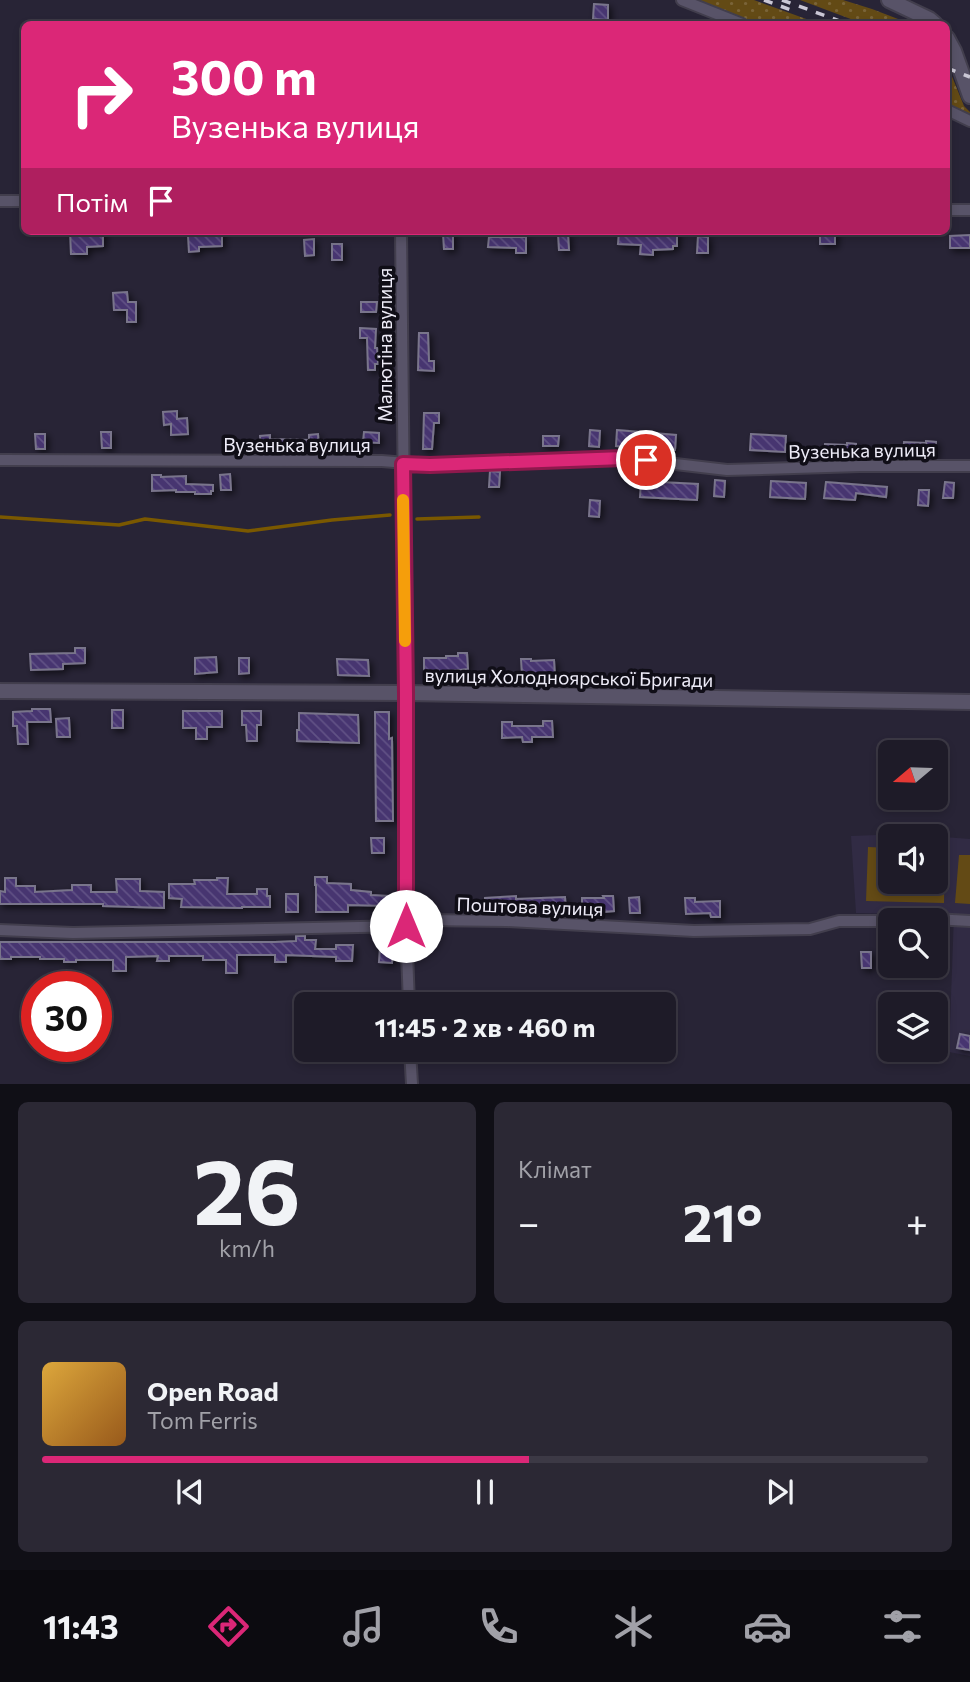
<!DOCTYPE html>
<html lang="uk">
<meta charset="utf-8">
<style>
:root{--surface:#1e1b28;--page:#2b2834;--text:#f1f3f6;--muted:#a1a1a8;--line:#3c3945;--accent:#db2777}
body{margin:0;font-family:Commissioner,sans-serif;background:var(--page);color:var(--text);height:100vh;display:flex;flex-direction:column;font-size:26px;white-space:nowrap}
*{box-sizing:border-box;margin:0}
p{font-size:23px;color:var(--muted)}
.icon{flex:none;width:38px;height:38px;fill:none;stroke:currentColor;stroke-width:2;stroke-linecap:round;stroke-linejoin:round}
.map{position:relative;height:1084px;overflow:hidden}
.panel{display:flex;flex-direction:column;gap:18px;padding:18px;background:#100f16;flex:1}
.panel>*{flex:none}
.guide{position:absolute;left:21px;top:21px;width:929px;height:214px;border-radius:10px;box-shadow:0 4px 10px #0003,0 0 0 2px var(--line);background:#db2777;color:#fff;overflow:hidden}
.needle{width:46px;rotate:251deg}
.controls{position:absolute;left:878px;top:740px;display:grid;gap:14px}
.controls a{display:grid;place-items:center;width:70px;height:70px;border-radius:10px;background:var(--surface);box-shadow:0 4px 10px #0003,0 0 0 2px var(--line);font-size:35px}
.speed{position:absolute;left:21px;top:971px;display:flex;gap:14px;font-size:35px;font-weight:700;text-align:center}
.speed>*{display:grid;place-content:center;width:91px;height:91px;border-radius:50%;background:var(--surface);box-shadow:0 4px 10px #0003,0 0 0 2px var(--line);line-height:1}
.speed .limit{border:10px solid #d22;background:#fff;color:#111}
.pin{position:absolute;display:grid;place-items:center;width:60px;height:60px;color:#fff;margin:-30px;border:4px solid #fff;border-radius:50%;box-shadow:0 2px 7px #0007}
.me{position:absolute;width:77px;margin:-38px;rotate:0deg;stroke-linejoin:round;filter:drop-shadow(0 0 5px #0008)}
.turn{display:flex;align-items:center;gap:24px;height:147px;padding:0 35px;font-size:32px}
.turn .icon{width:91px;height:91px;stroke-width:2.5}
.turn b{display:block;font-size:49px;line-height:60px}
.then{display:flex;align-items:center;height:66px;padding:0 35px;background:#0003;gap:14px;font-size:26px}
.big{font-size:52px;font-weight:700;line-height:1.1}
.panel .widget{flex:1;display:flex;flex-direction:column;justify-content:center;gap:10px;min-width:0;padding:0 24px;border-radius:10px;background:var(--page)}
.panel .dial{align-items:center;gap:0}
.dial b{font-size:91px;line-height:1}
.song{display:flex;align-items:center;gap:21px}
.cover{width:84px;height:84px;border-radius:10px;background:linear-gradient(135deg,hsl(40 70% 55%),hsl(30 70% 35%))}
.played{height:7px;border-radius:4px;background:linear-gradient(90deg,var(--accent) 55%,var(--line) 55%)}
.keys{display:flex;justify-content:space-around;direction:ltr}
.heat{display:flex;justify-content:space-between;align-items:center;font-size:38px;direction:ltr}
.panel .tiles{flex:1;display:grid;gap:18px;grid-template-columns:1fr 1fr}
.widget:last-child{grid-column:span 2}
.trip{position:absolute;left:294px;top:992px;width:382px;height:70px;border-radius:10px;background:var(--surface);box-shadow:0 4px 10px #0003,0 0 0 2px var(--line);font-weight:700;line-height:70px;text-align:center}
.tab-bar{display:flex;height:112px;justify-content:space-around;align-items:center;background:#0c0b10;color:var(--muted)}
.tab-bar .icon{width:49px;height:49px}
.tab-bar .selected{color:var(--accent)}
.tab-bar b{font-size:32px;color:var(--text)}
.map>svg:first-child{display:block}
</style>
<div class="map">
<svg width="970" height="1084" viewBox="0 0 970 1084">
<defs>
<pattern id="grass-dots" width="8" height="8" patternUnits="userSpaceOnUse" patternTransform="scale(1.75)"><rect width="8" height="8" fill="#634a15"/><path d="M2 2h.1M6 6h.1" fill="none" stroke="#7a6438" stroke-width="1.8" stroke-linecap="round"/></pattern>
<pattern id="building-back-hatch" width="6" height="6" patternUnits="userSpaceOnUse" patternTransform="scale(1.75)"><rect width="6" height="6" fill="#463470"/><path d="M-1 5l2 2M0 0l6 6M5-1l2 2" fill="none" stroke="#615285"/></pattern>
<filter id="shadow"><feDropShadow dx="3" dy="3" stdDeviation="3.5" flood-color="#0009"/></filter>
</defs>
<rect width="100%" height="100%" fill="#282436"/>
<!-- built -->
<path fill="#312b44" fill-rule="evenodd" d="M 904,834 L 970,839 L 970,1056 L 949,1052 L 954,915 L 856,913 L 851,836 ZM 891,836 L 936,836 L 936,882 L 891,882 Z"/>
<!-- grass -->
<g fill="url(#grass-dots)">
<path d="M 687,0 L 754,0 L 820,24 L 747,24 Z"/>
<path d="M 800,0 L 843,0 L 872,9 L 911,24 L 864,24 Z"/>
<path d="M 947,72 L 951,74 L 964,106 L 970,112 L 970,116 L 947,107 Z"/>
</g>
<!-- green -->
<g fill="#634a15">
<path d="M 868,847 L 891,848 L 891,882 L 936,882 L 936,849 L 945,849 L 944,903 L 866,901 Z"/>
<path d="M 959,855 L 970,855 L 970,904 L 955,903 Z"/>
</g>
<g fill="none" stroke-linecap="round" stroke-linejoin="round">
<!-- stream -->
<g stroke="#7a5800" stroke-width="3.5">
<path d="M 0,517 L 119,525 L 145,519 L 248,531 L 332,520 L 390,515"/>
<path d="M 417,519 L 479,517"/>
</g>
</g>
<!-- building -->
<g fill="url(#building-back-hatch)" stroke="#79748b" stroke-width="2" filter="url(#shadow)">
<path d="M 594,4 L 608,5 L 608,20 L 593,19 Z"/>
<path d="M 70,231 L 103,231 L 103,246 L 87,247 L 87,254 L 71,254 Z"/>
<path d="M 212,231 L 222,231 L 222,246 L 199,247 L 199,251 L 189,252 L 188,236 L 212,235 Z"/>
<path d="M 619,231 L 655,231 L 655,233 L 677,232 L 677,246 L 673,246 L 673,249 L 653,250 L 653,255 L 640,254 L 641,245 L 618,244 Z"/>
<rect x="820" y="231" width="15" height="13"/>
<path d="M 453,233 L 453,249 L 444,249 L 443,234 Z"/>
<path d="M 558,234 L 568,234 L 569,250 L 559,250 Z"/>
<path d="M 970,235 L 970,248 L 950,248 L 950,236 Z"/>
<path d="M 698,236 L 708,237 L 708,253 L 697,253 Z"/>
<path d="M 489,237 L 526,237 L 526,253 L 516,253 L 516,248 L 488,247 Z"/>
<path d="M 314,239 L 314,255 L 305,256 L 304,240 Z"/>
<rect x="332" y="244" width="10" height="16"/>
<path d="M 127,292 L 128,302 L 136,302 L 136,322 L 127,322 L 127,310 L 114,310 L 113,293 Z"/>
<path d="M 361,302 L 377,302 L 376,312 L 361,312 Z"/>
<path d="M 360,328 L 376,329 L 375,348 L 377,348 L 378,364 L 375,364 L 375,370 L 368,370 L 367,338 L 360,338 Z"/>
<path d="M 419,333 L 428,333 L 429,361 L 434,361 L 434,371 L 418,370 Z"/>
<path d="M 177,411 L 177,419 L 187,418 L 188,434 L 171,435 L 171,424 L 164,425 L 163,412 Z"/>
<path d="M 424,413 L 439,413 L 439,423 L 434,423 L 432,449 L 423,449 Z"/>
<path d="M 590,430 L 600,431 L 599,447 L 589,446 Z"/>
<path d="M 617,430 L 676,435 L 675,450 L 616,446 Z"/>
<path d="M 101,432 L 111,432 L 111,448 L 102,448 Z"/>
<path d="M 364,432 L 379,433 L 379,443 L 363,442 Z"/>
<path d="M 35,434 L 45,434 L 45,449 L 36,449 Z"/>
<path d="M 318,434 L 319,450 L 270,449 L 270,451 L 261,451 L 260,436 L 270,435 L 270,439 L 309,440 L 309,435 Z"/>
<path d="M 751,434 L 786,436 L 785,452 L 750,450 Z"/>
<path d="M 543,436 L 559,436 L 558,446 L 543,446 Z"/>
<path d="M 926,441 L 936,442 L 935,457 L 912,456 L 912,458 L 903,457 L 904,442 L 926,443 Z"/>
<path d="M 847,443 L 856,444 L 856,458 L 824,459 L 825,444 L 847,445 Z"/>
<path d="M 490,471 L 500,472 L 499,487 L 489,487 Z"/>
<path d="M 230,474 L 231,490 L 221,490 L 220,475 Z"/>
<path d="M 152,475 L 161,475 L 161,477 L 186,476 L 186,484 L 213,485 L 213,491 L 211,491 L 211,494 L 195,494 L 195,492 L 176,492 L 176,490 L 152,491 Z"/>
<path d="M 715,480 L 725,481 L 724,497 L 714,496 Z"/>
<path d="M 641,481 L 698,484 L 697,500 L 640,497 Z"/>
<path d="M 771,481 L 806,483 L 805,499 L 770,497 Z"/>
<path d="M 826,482 L 887,487 L 886,497 L 856,493 L 855,500 L 824,498 Z"/>
<path d="M 945,482 L 954,483 L 953,498 L 943,498 Z"/>
<path d="M 919,490 L 929,490 L 928,506 L 918,505 Z"/>
<path d="M 590,500 L 600,501 L 599,517 L 589,516 Z"/>
<path d="M 75,648 L 85,648 L 85,663 L 63,664 L 63,669 L 31,670 L 30,654 L 75,653 Z"/>
<path d="M 458,653 L 467,653 L 468,669 L 424,674 L 424,658 L 446,658 L 446,656 L 458,656 Z"/>
<path d="M 216,657 L 217,672 L 195,674 L 195,658 Z"/>
<path d="M 239,658 L 249,658 L 249,673 L 239,674 Z"/>
<path d="M 337,659 L 368,660 L 369,676 L 338,675 Z"/>
<path d="M 521,659 L 531,659 L 531,661 L 554,660 L 555,676 L 545,676 L 545,674 L 522,675 Z"/>
<path d="M 32,709 L 50,709 L 51,722 L 27,722 L 28,744 L 18,744 L 17,726 L 13,726 L 13,712 L 32,711 Z"/>
<rect x="112" y="710" width="11" height="18"/>
<path d="M 183,711 L 222,711 L 222,727 L 207,727 L 207,739 L 196,739 L 196,728 L 183,728 Z"/>
<path d="M 242,711 L 261,711 L 261,725 L 257,725 L 257,741 L 247,741 L 246,725 L 242,725 Z"/>
<path d="M 375,712 L 389,712 L 389,739 L 392,738 L 393,821 L 376,821 Z"/>
<path d="M 299,713 L 358,715 L 359,743 L 297,741 L 297,730 L 299,730 Z"/>
<path d="M 69,718 L 70,737 L 57,737 L 56,719 Z"/>
<path d="M 543,721 L 552,721 L 553,737 L 532,737 L 532,742 L 523,742 L 522,737 L 502,738 L 502,722 L 512,722 L 512,726 L 543,726 Z"/>
<path d="M 371,838 L 384,838 L 384,853 L 372,853 Z"/>
<path d="M 315,877 L 327,877 L 327,883 L 351,884 L 351,890 L 371,892 L 371,895 L 389,896 L 388,906 L 348,905 L 348,912 L 316,912 L 316,885 L 315,885 Z"/>
<path d="M 5,878 L 16,878 L 16,886 L 35,886 L 35,892 L 72,890 L 72,885 L 91,885 L 91,892 L 117,892 L 116,879 L 140,879 L 140,891 L 164,892 L 164,908 L 103,906 L 103,904 L 0,904 L 0,891 L 5,892 Z"/>
<path d="M 217,878 L 228,878 L 227,894 L 257,894 L 257,889 L 267,889 L 267,896 L 270,896 L 270,907 L 242,907 L 242,908 L 181,907 L 182,899 L 169,898 L 169,884 L 195,884 L 194,880 L 217,880 Z"/>
<rect x="286" y="894" width="12" height="18"/>
<path d="M 516,896 L 516,899 L 565,897 L 566,913 L 531,914 L 531,912 L 485,913 L 485,898 Z"/>
<path d="M 603,896 L 613,896 L 614,911 L 582,914 L 582,898 L 604,898 Z"/>
<path d="M 639,897 L 640,913 L 630,913 L 629,898 Z"/>
<path d="M 685,898 L 695,898 L 695,902 L 720,901 L 720,917 L 711,917 L 710,913 L 686,914 Z"/>
<path d="M 296,936 L 305,936 L 305,940 L 316,940 L 315,949 L 336,949 L 336,945 L 353,945 L 352,961 L 336,961 L 336,957 L 286,955 L 286,962 L 275,962 L 275,955 L 237,955 L 237,973 L 226,973 L 226,960 L 203,960 L 203,956 L 169,956 L 169,961 L 157,961 L 158,956 L 126,957 L 126,971 L 113,971 L 113,960 L 76,960 L 76,962 L 64,962 L 64,959 L 40,959 L 40,957 L 11,957 L 11,959 L 0,959 L 0,942 L 275,942 L 296,941 Z"/>
<path d="M 380,947 L 393,947 L 392,963 L 379,962 Z"/>
<path d="M 861,952 L 871,952 L 871,968 L 862,968 Z"/>
<path d="M 960,1034 L 970,1036 L 970,1050 L 957,1048 Z"/>
</g>
<g fill="none" stroke-linecap="round" stroke-linejoin="round">
<defs>
<g id="minor">
<path d="M 682,0 L 742,24"/>
<path d="M 947,110 L 970,121"/>
<path d="M 0,201 L 24,201"/>
<path d="M 947,210 L 970,210"/>
<path d="M 401,231 L 406,693 L 406,926 L 409,1004"/>
<path d="M 0,460 L 382,461 L 430,465 L 624,458 L 727,470 L 860,466 L 970,466"/>
<path d="M 899,920 L 934,919 L 970,921"/>
<path d="M 0,930 L 73,933 L 406,926 L 423,920 L 507,921 L 694,931 L 810,929 L 839,921 L 891,921"/>
<path d="M 410,1050 L 412,1084"/>
</g>
<g id="tertiary">
<path d="M 889,0 L 929,19 L 935,24"/>
<path d="M 947,38 L 954,51 L 970,96"/>
<path d="M 0,691 L 406,693 L 970,702"/>
</g>
</defs>
<!-- minor casing -->
<use href="#minor" stroke="#423e4d" stroke-width="14"/>
<!-- tertiary casing -->
<use href="#tertiary" stroke="#423e4d" stroke-width="18"/>
<!-- minor -->
<use href="#minor" stroke="#585368" stroke-width="10"/>
<!-- tertiary -->
<use href="#tertiary" stroke="#585368" stroke-width="14"/>
<!-- rail -->
<g stroke="#cac7d5" stroke-width="3.5" stroke-dasharray="9 9" stroke-linecap="butt">
<path d="M 764,0 L 791,10"/>
<path d="M 782,0 L 848,24"/>
<path d="M 947,68 L 970,77"/>
</g>
</g>
<g fill="none" stroke-linecap="round" stroke-linejoin="round">
<defs>
<path id="route" d="M 406,926 L 406,693 L 403,464 L 430,465 L 624,458 L 646,460"/>
</defs>
<!-- route casing -->
<use href="#route" stroke="#8e194d" stroke-width="18"/>
<!-- route -->
<use href="#route" stroke="#db2777" stroke-width="12"/>
<!-- slow -->
<path stroke="#f59e0b" stroke-width="12" d="M 403,500 L 405,641"/>
</g>
<g text-anchor="middle" dominant-baseline="central" stroke-width="7" stroke-linejoin="round" paint-order="stroke">
<!-- street labels -->
<g font-size="19" fill="#eeecf8" stroke="#100e17">
<text transform="translate(384 345) rotate(-90)">Малютіна вулиця</text>
<text x="297" y="444">Вузенька вулиця</text>
<text transform="translate(862 450) rotate(-1)">Вузенька вулиця</text>
<text transform="translate(569 677) rotate(1)">вулиця Холодноярської Бригади</text>
<text transform="translate(530 906) rotate(2)">Поштова вулиця</text>
</g>
</g>
</svg>
<div class="controls">
<a><svg class="needle" viewBox="-14 -14 28 28"><path d="M0-13l5 13h-10z" fill="#e53935"/><path d="M0 13l5-13h-10z" fill="#a1a1a8"/></svg></a>
<a><svg class="icon" aria-label="sound" viewBox="0 0 24 24"><path d="M4 9h4l5-4v14l-5-4H4zM17 9q2 3 0 6"/></svg></a>
<a><svg class="icon" aria-label="search" viewBox="0 0 24 24"><circle cx="10" cy="10" r="6"/><path d="M15 15l6 6"/></svg></a>
<a><svg class="icon" aria-label="layers" viewBox="0 0 24 24"><path d="M12 4l9 5-9 5-9-5zM3 14l9 5 9-5"/></svg></a>
</div>
<div class="speed"><div class="limit">30</div></div>
<div class="pin" style="left:646px;top:460px;background:#d93025"><svg class="icon" aria-label="arrive" viewBox="0 0 24 24"><path d="M6 21V4h12l-3 4 3 4H6"/></svg></div>
<svg class="me" style="left:406px;top:926px" viewBox="-20 -20 40 40"><circle r="19" fill="#fff"/><path d="M0-13L10 11 0 6-10 11z" fill="#db2777"/></svg>
<div class="trip">11:45 · 2 хв · 460 m</div>
<div class="guide">
<div class="turn"><svg class="icon" aria-label="right" viewBox="0 0 24 24"><path d="M7 20v-9h11M14 6l5 5-5 5"/></svg><div><b>300 m</b>Вузенька вулиця</div></div>
<div class="then">Потім<svg class="icon" aria-label="arrive" viewBox="0 0 24 24"><path d="M6 21V4h12l-3 4 3 4H6"/></svg></div>
</div>
</div>
<section class="panel">
<div class="tiles">
<div class="widget dial"><b>26</b><p>km/h</p></div>
<div class="widget"><p>Клімат</p>
<div class="heat"><a>−</a><b class="big">21°</b><a>+</a></div>
</div>
<div class="widget">
<div class="song"><i class="cover"></i><div><b>Open Road</b><p>Tom Ferris</p></div></div>
<div class="played"></div>
<div class="keys"><svg class="icon" aria-label="previous" viewBox="0 0 24 24"><path d="M18 5L8 12l10 7zM5 5v14"/></svg><svg class="icon" aria-label="pause" viewBox="0 0 24 24"><path d="M8 5v14M16 5v14"/></svg><svg class="icon" aria-label="next" viewBox="0 0 24 24"><path d="M6 5l10 7-10 7zM19 5v14"/></svg></div>
</div>
</div>
</section>
<nav class="tab-bar">
<b>11:43</b>
<svg class="icon selected" aria-label="directions" viewBox="0 0 24 24"><path d="M12 3l9 9-9 9-9-9zM9 14v-3h6M13 9l2 2-2 2"/></svg>
<svg class="icon" aria-label="music" viewBox="0 0 24 24"><path d="M9 18V5l10-2v13"/><circle cx="6" cy="18" r="3"/><circle cx="16" cy="16" r="3"/></svg>
<svg class="icon" aria-label="phone" viewBox="0 0 24 24"><path d="M5 4h4l2 5-3 2q2 4 5 5l2-3 5 2v4C11 20 4 13 5 4z"/></svg>
<svg class="icon" aria-label="climate" viewBox="0 0 24 24"><path d="M12 3v18M4 7l16 10M4 17L20 7"/></svg>
<svg class="icon" aria-label="car" viewBox="0 0 24 24"><path d="M5 17H2v-5l4-1 3-4h7l3 4 3 1v5h-3M9 17h6M6 11h13"/><circle cx="7" cy="17" r="2"/><circle cx="17" cy="17" r="2"/></svg>
<svg class="icon" aria-label="filters" viewBox="0 0 24 24"><path d="M4 7h16M4 17h16"/><circle cx="9" cy="7" r="2"/><circle cx="15" cy="17" r="2"/></svg>
</nav>
